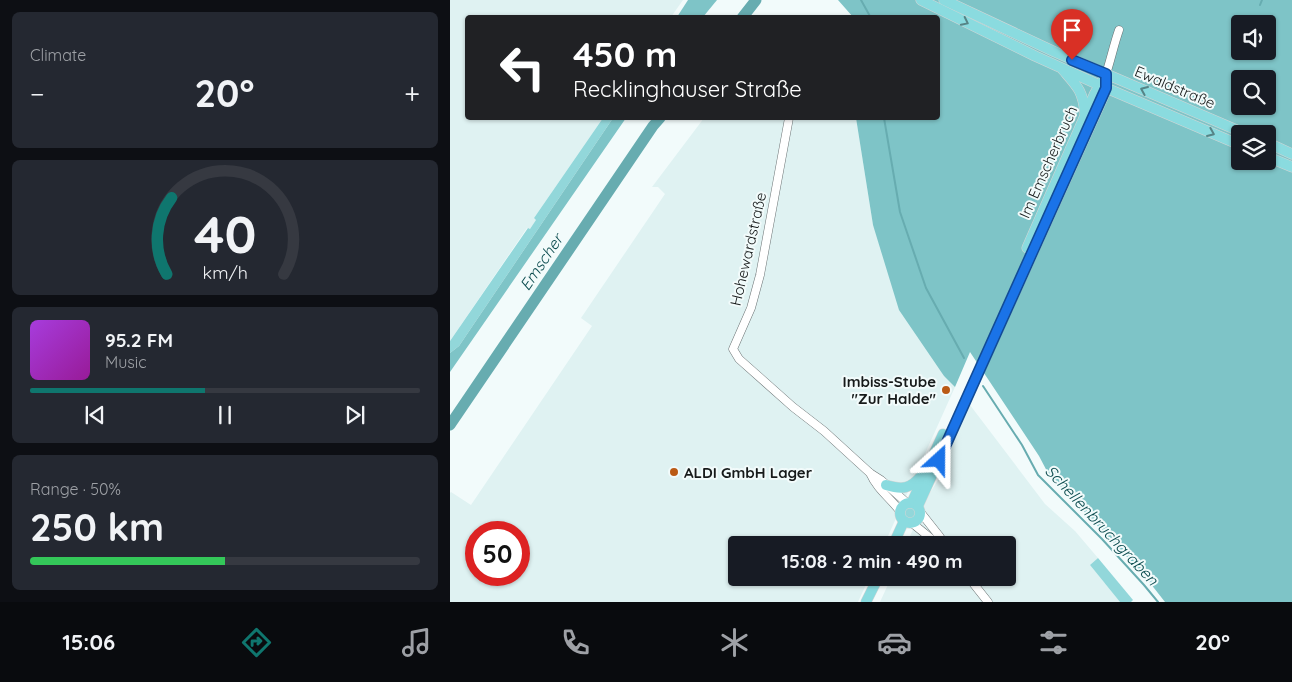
<!DOCTYPE html>
<meta charset="utf-8">
<style>
:root{--surface:#171b24;--page:#242831;--text:#f1f3f6;--muted:#9ea1a6;--line:#363941;--accent:#0f766e}
body{margin:0;font-family:Quicksand,sans-serif;background:var(--page);color:var(--text);height:100vh;display:flex;flex-direction:column;font-size:19px;white-space:nowrap}
*{box-sizing:border-box;margin:0}
p{font-size:16px;color:var(--muted)}
.icon{flex:none;width:28px;height:28px;fill:none;stroke:currentColor;stroke-width:2;stroke-linecap:round;stroke-linejoin:round}
.map{position:relative;flex:1;overflow:hidden}
.side{display:flex;flex-direction:column;gap:12px;padding:12px;background:#0d0f14;width:450px}
.side>*{flex:none}
.top-card{position:absolute;left:15px;top:15px;width:475px;height:105px;border-radius:5px;box-shadow:0 1px 4px #0004;background:#202124;color:#fff;overflow:hidden}
.controls{position:absolute;left:781px;top:15px;display:grid;gap:10px}
.controls a{display:grid;place-items:center;width:45px;height:45px;border-radius:5px;background:var(--surface);box-shadow:0 1px 4px #0004;font-size:25px}
.speed{position:absolute;left:15px;top:521px;display:flex;gap:10px;font-size:25px;font-weight:700;text-align:center}
.speed>*{display:grid;place-content:center;width:65px;height:65px;border-radius:50%;background:var(--surface);box-shadow:0 1px 4px #0004;line-height:1}
.speed .limit{border:8px solid #d22;background:#fff;color:#111}
.pin{position:absolute;display:grid;place-items:center;width:42px;height:42px;color:#fff;margin:-51px -21px;border-radius:50% 50% 50% 0;rotate:-45deg;box-shadow:0 0 5px #0007}
.pin .icon{rotate:45deg}
.me{position:absolute;width:55px;margin:-28px;rotate:24deg;stroke-linejoin:round;filter:drop-shadow(0 0 4px #0008)}
.turn{display:flex;align-items:center;gap:18px;height:105px;padding:0 25px;font-size:22px}
.turn .icon{width:65px;height:65px;stroke-width:2.5}
.turn b{display:block;font-size:35px;line-height:42px}
.big{font-size:38px;font-weight:700;line-height:1.1}
.side .tile{flex:1;display:flex;flex-direction:column;justify-content:center;gap:8px;min-width:0;padding:0 18px;border-radius:8px;background:var(--page)}
.side .dial{align-items:center;gap:0}
.dial svg{height:130px;overflow:visible;fill:none;stroke:var(--line);stroke-width:7;stroke-linecap:round;text-anchor:middle}
.dial text{fill:var(--text);stroke:none}
.song{display:flex;align-items:center;gap:15px}
.cover{width:60px;height:60px;border-radius:8px;background:linear-gradient(135deg,hsl(280 70% 55%),hsl(300 70% 35%))}
.played{height:5px;border-radius:2px;background:linear-gradient(90deg,var(--accent) 45%,var(--line) 45%)}
.keys{display:flex;justify-content:space-around;direction:ltr}
.heat{display:flex;justify-content:space-between;align-items:center;font-size:28px;direction:ltr}
.charge{height:8px;border-radius:4px;background:linear-gradient(90deg,#34c759 50%,var(--line) 0)}
.trip{position:absolute;left:278px;top:536px;width:288px;height:50px;border-radius:5px;background:var(--surface);box-shadow:0 1px 4px #0004;font-weight:700;line-height:50px;text-align:center}
.tabs{display:flex;height:80px;justify-content:space-around;align-items:center;background:#090b0e;color:var(--muted)}
.tabs .icon{width:35px;height:35px}
.tabs .selected{color:var(--accent)}
.tabs b{font-size:22px;color:var(--text)}
main{display:flex;flex:1;min-height:0}
.map>svg:first-child{display:block}
</style>
<main>
<section class="side">
<div class="tile"><p>Climate</p>
<div class="heat"><a>−</a><b class="big">20°</b><a>+</a></div>
</div>
<div class="tile dial"><svg viewBox="0 0 100 80">
<path d="M14 69A42 42 0 1 1 86 69"/>
<path d="M14 69A42 42 0 0 1 17 22" stroke="#0f766e"/>
<text x="50" y="56" font-size="32" font-weight="700">40</text>
<text x="50" y="72" font-size="11">km/h</text>
</svg></div>
<div class="tile">
<div class="song"><i class="cover"></i><div><b>95.2 FM</b><p>Music</p></div></div>
<div class="played"></div>
<div class="keys"><svg class="icon" aria-label="previous" viewBox="0 0 24 24"><path d="M18 5L8 12l10 7zM5 5v14"/></svg><svg class="icon" aria-label="pause" viewBox="0 0 24 24"><path d="M8 5v14M16 5v14"/></svg><svg class="icon" aria-label="next" viewBox="0 0 24 24"><path d="M6 5l10 7-10 7zM19 5v14"/></svg></div>
</div>
<div class="tile"><p>Range · 50%</p><b class="big">250 km</b><div class="charge"></div></div>
</section>
<div class="map">
<svg width="842" height="602" viewBox="0 0 842 602">
<rect width="100%" height="100%" fill="#f2fbfb"/>
<!-- built -->
<g fill="#dff2f2" fill-rule="evenodd">
<path d="M 0,0 L 233,0 L 221,17 L 18,18 L 18,118 L 153,118 L 84,218 L 87,220 L 80,229 L 77,228 L 0,341 Z"/>
<path d="M 254,118 L 406,118 L 423,225 L 494,376 L 505,387 L 434,545 L 286,545 L 286,578 L 419,578 L 408,602 L 0,602 L 0,493 L 1,492 L 21,505 L 23,502 L 142,326 L 131,318 L 215,194 L 208,187 L 202,187 ZM 26,532 L 69,532 L 69,575 L 26,575 Z"/>
<path d="M 520,405 L 595,504 L 625,531 L 648,558 L 640,565 L 670,602 L 430,602 L 441,578 L 556,578 L 556,545 L 456,545 L 479,494 L 492,474 L 498,461 L 501,447 Z"/>
</g>
<!-- green -->
<g fill="#92d7da">
<path d="M 153,118 L 163,118 L 9,346 L 0,353 L 0,341 L 78,228 L 80,229 L 86,220 L 84,218 Z"/>
<circle cx="460" cy="513" r="6"/>
<path d="M 648,558 L 683,600 L 681,602 L 670,602 L 640,565 Z"/>
</g>
<!-- forest -->
<g fill="#7ec4c7" fill-rule="evenodd">
<path d="M 238,0 L 267,0 L 253,17 L 227,17 Z"/>
<path d="M 388,0 L 842,0 L 842,602 L 715,602 L 693,574 L 599,475 L 589,456 L 520,352 L 505,387 L 494,376 L 449,310 L 423,225 L 406,118 L 488,118 L 488,18 L 403,17 ZM 790,24 L 818,24 L 818,51 L 790,51 ZM 790,79 L 818,79 L 818,106 L 790,106 ZM 790,134 L 818,134 L 818,161 L 790,161 Z"/>
<path d="M 163,118 L 176,118 L 0,372 L 0,353 L 9,346 Z"/>
</g>
<g fill="none" stroke-linecap="round" stroke-linejoin="round">
<!-- stream -->
<g stroke="#67acb0" stroke-width="2">
<path d="M 411,0 L 421,18"/>
<path d="M 810,5 L 812,0"/>
<path d="M 434,118 L 450,212 L 476,288 L 514,358"/>
<path d="M 533,386 L 572,445 L 588,475 L 652,539 L 694,585 L 708,602"/>
</g>
<!-- river -->
<g stroke="#67acb0" stroke-width="11">
<path d="M 292,18 L 306,0"/>
<path d="M 0,425 L 203,126 L 210,118"/>
</g>
<defs>
<g id="minor">
<path d="M 656,74 C 661,59 664,44 669,30"/>
<path d="M 339,118 L 310,275 L 301,308 L 283,349 L 289,359 L 343,407 L 374,431 L 420,473 L 431,480 L 457,503"/>
<path d="M 420,473 C 427,489 439,497 450,511"/>
<path d="M 471,513 L 490,537 L 494,545"/>
<path d="M 462,523 L 489,545"/>
<path d="M 519,578 L 538,602"/>
</g>
<g id="major">
<path d="M 471,0 L 585,56 L 656,88 L 790,145"/>
<path d="M 494,0 L 605,52 L 796,134"/>
<path d="M 613,70 C 627,86 633,91 635,113"/>
<path d="M 818,143 L 842,154"/>
<path d="M 818,157 L 842,167"/>
<path d="M 577,248 L 645,93 L 656,75"/>
<path d="M 436,485 C 453,490 460,489 472,475"/>
<path d="M 462,502 L 493,434"/>
<circle cx="460" cy="513" r="10"/>
<path d="M 468,506 L 653,97 L 656,88 L 656,74"/>
<path d="M 443,545 L 454,521"/>
<path d="M 416,602 L 428,578"/>
</g>
</defs>
<!-- minor casing -->
<use href="#minor" stroke="#6a7273" stroke-width="9"/>
<!-- major casing -->
<use href="#major" stroke="#d5d6d6" stroke-width="11"/>
<!-- minor -->
<use href="#minor" stroke="#fff" stroke-width="8"/>
<!-- major -->
<use href="#major" stroke="#8adbdf" stroke-width="10"/>
</g>
<!-- one-way arrows -->
<defs><path id="oneway-chevron" d="M-2-3.5L2.5 0L-2 3.5" fill="none" stroke-width="1.6" stroke-linecap="round" stroke-linejoin="round" transform="scale(1.25)"/></defs>
<g stroke="#568486">
<use href="#oneway-chevron" transform="translate(515 22) rotate(26)"/>
<use href="#oneway-chevron" transform="translate(694 90) rotate(-157)"/>
<use href="#oneway-chevron" transform="translate(761 133) rotate(23)"/>
</g>
<g fill="none" stroke-linecap="round" stroke-linejoin="round">
<defs>
<path id="route" d="M 489,460 L 656,88 L 656,74 L 622,60"/>
</defs>
<!-- route casing -->
<use href="#route" stroke="#114b97" stroke-width="12"/>
<!-- route -->
<use href="#route" stroke="#1a73e8" stroke-width="9"/>
</g>
<!-- markers -->
<g fill="#ba5a15" stroke="#f2fbfb" stroke-width="2">
<circle cx="496" cy="390" r="5"/>
<circle cx="224" cy="472" r="5"/>
</g>
<g text-anchor="middle" dominant-baseline="central" stroke-width="4" stroke-linejoin="round" paint-order="stroke">
<!-- street labels -->
<g font-size="15" fill="#161a1a" stroke="#f2fbfb">
<text transform="translate(725 87) rotate(23)">Ewaldstraße</text>
<text transform="translate(598 162) rotate(-66)">Im Emscherbruch</text>
<text transform="translate(298 249) rotate(-77)">Hohewardstraße</text>
</g>
<!-- poi labels -->
<g font-size="15" font-weight="bold" fill="#161a1a" stroke="#f2fbfb" text-anchor="end">
<text x="486" y="381">Imbiss-Stube<tspan x="486" dy="17">"Zur Halde"</tspan></text>
<text x="234" y="472" text-anchor="start">ALDI GmbH Lager</text>
</g>
<!-- water labels -->
<g font-size="16" font-style="italic" fill="#0d4d50" stroke="#f2fbfb">
<text transform="translate(91 262) rotate(-56)">Emscher</text>
<text transform="translate(652 525) rotate(47)">Schellenbruchgraben</text>
</g>
</g>
</svg>
<div class="controls">
<a><svg class="icon" aria-label="sound" viewBox="0 0 24 24"><path d="M4 9h4l5-4v14l-5-4H4zM17 9q2 3 0 6"/></svg></a>
<a><svg class="icon" aria-label="search" viewBox="0 0 24 24"><circle cx="10" cy="10" r="6"/><path d="M15 15l6 6"/></svg></a>
<a><svg class="icon" aria-label="layers" viewBox="0 0 24 24"><path d="M12 4l9 5-9 5-9-5zM3 14l9 5 9-5"/></svg></a>
</div>
<div class="speed"><div class="limit">50</div></div>
<div class="pin" style="left:622px;top:60px;background:#d93025"><svg class="icon" aria-label="arrive" viewBox="0 0 24 24"><path d="M6 21V4h12l-3 4 3 4H6"/></svg></div>
<svg class="me" style="left:489px;top:460px" viewBox="-20 -20 40 40"><path d="M0-17L14 15 0 8-14 15z" fill="#1a73e8" stroke="#fff" stroke-width="4"/></svg>
<div class="trip">15:08 · 2 min · 490 m</div>
<div class="top-card">
<div class="turn"><svg class="icon" aria-label="left" viewBox="0 0 24 24"><path d="M17 20v-9H6M10 6l-5 5 5 5"/></svg><div><b>450 m</b>Recklinghauser Straße</div></div>
</div>
</div>
</main>
<nav class="tabs">
<b>15:06</b>
<svg class="icon selected" aria-label="directions" viewBox="0 0 24 24"><path d="M12 3l9 9-9 9-9-9zM9 14v-3h6M13 9l2 2-2 2"/></svg>
<svg class="icon" aria-label="music" viewBox="0 0 24 24"><path d="M9 18V5l10-2v13"/><circle cx="6" cy="18" r="3"/><circle cx="16" cy="16" r="3"/></svg>
<svg class="icon" aria-label="phone" viewBox="0 0 24 24"><path d="M5 4h4l2 5-3 2q2 4 5 5l2-3 5 2v4C11 20 4 13 5 4z"/></svg>
<svg class="icon" aria-label="climate" viewBox="0 0 24 24"><path d="M12 3v18M4 7l16 10M4 17L20 7"/></svg>
<svg class="icon" aria-label="car" viewBox="0 0 24 24"><path d="M5 17H2v-5l4-1 3-4h7l3 4 3 1v5h-3M9 17h6M6 11h13"/><circle cx="7" cy="17" r="2"/><circle cx="17" cy="17" r="2"/></svg>
<svg class="icon" aria-label="filters" viewBox="0 0 24 24"><path d="M4 7h16M4 17h16"/><circle cx="9" cy="7" r="2"/><circle cx="15" cy="17" r="2"/></svg>
<b>20°</b>
</nav>
